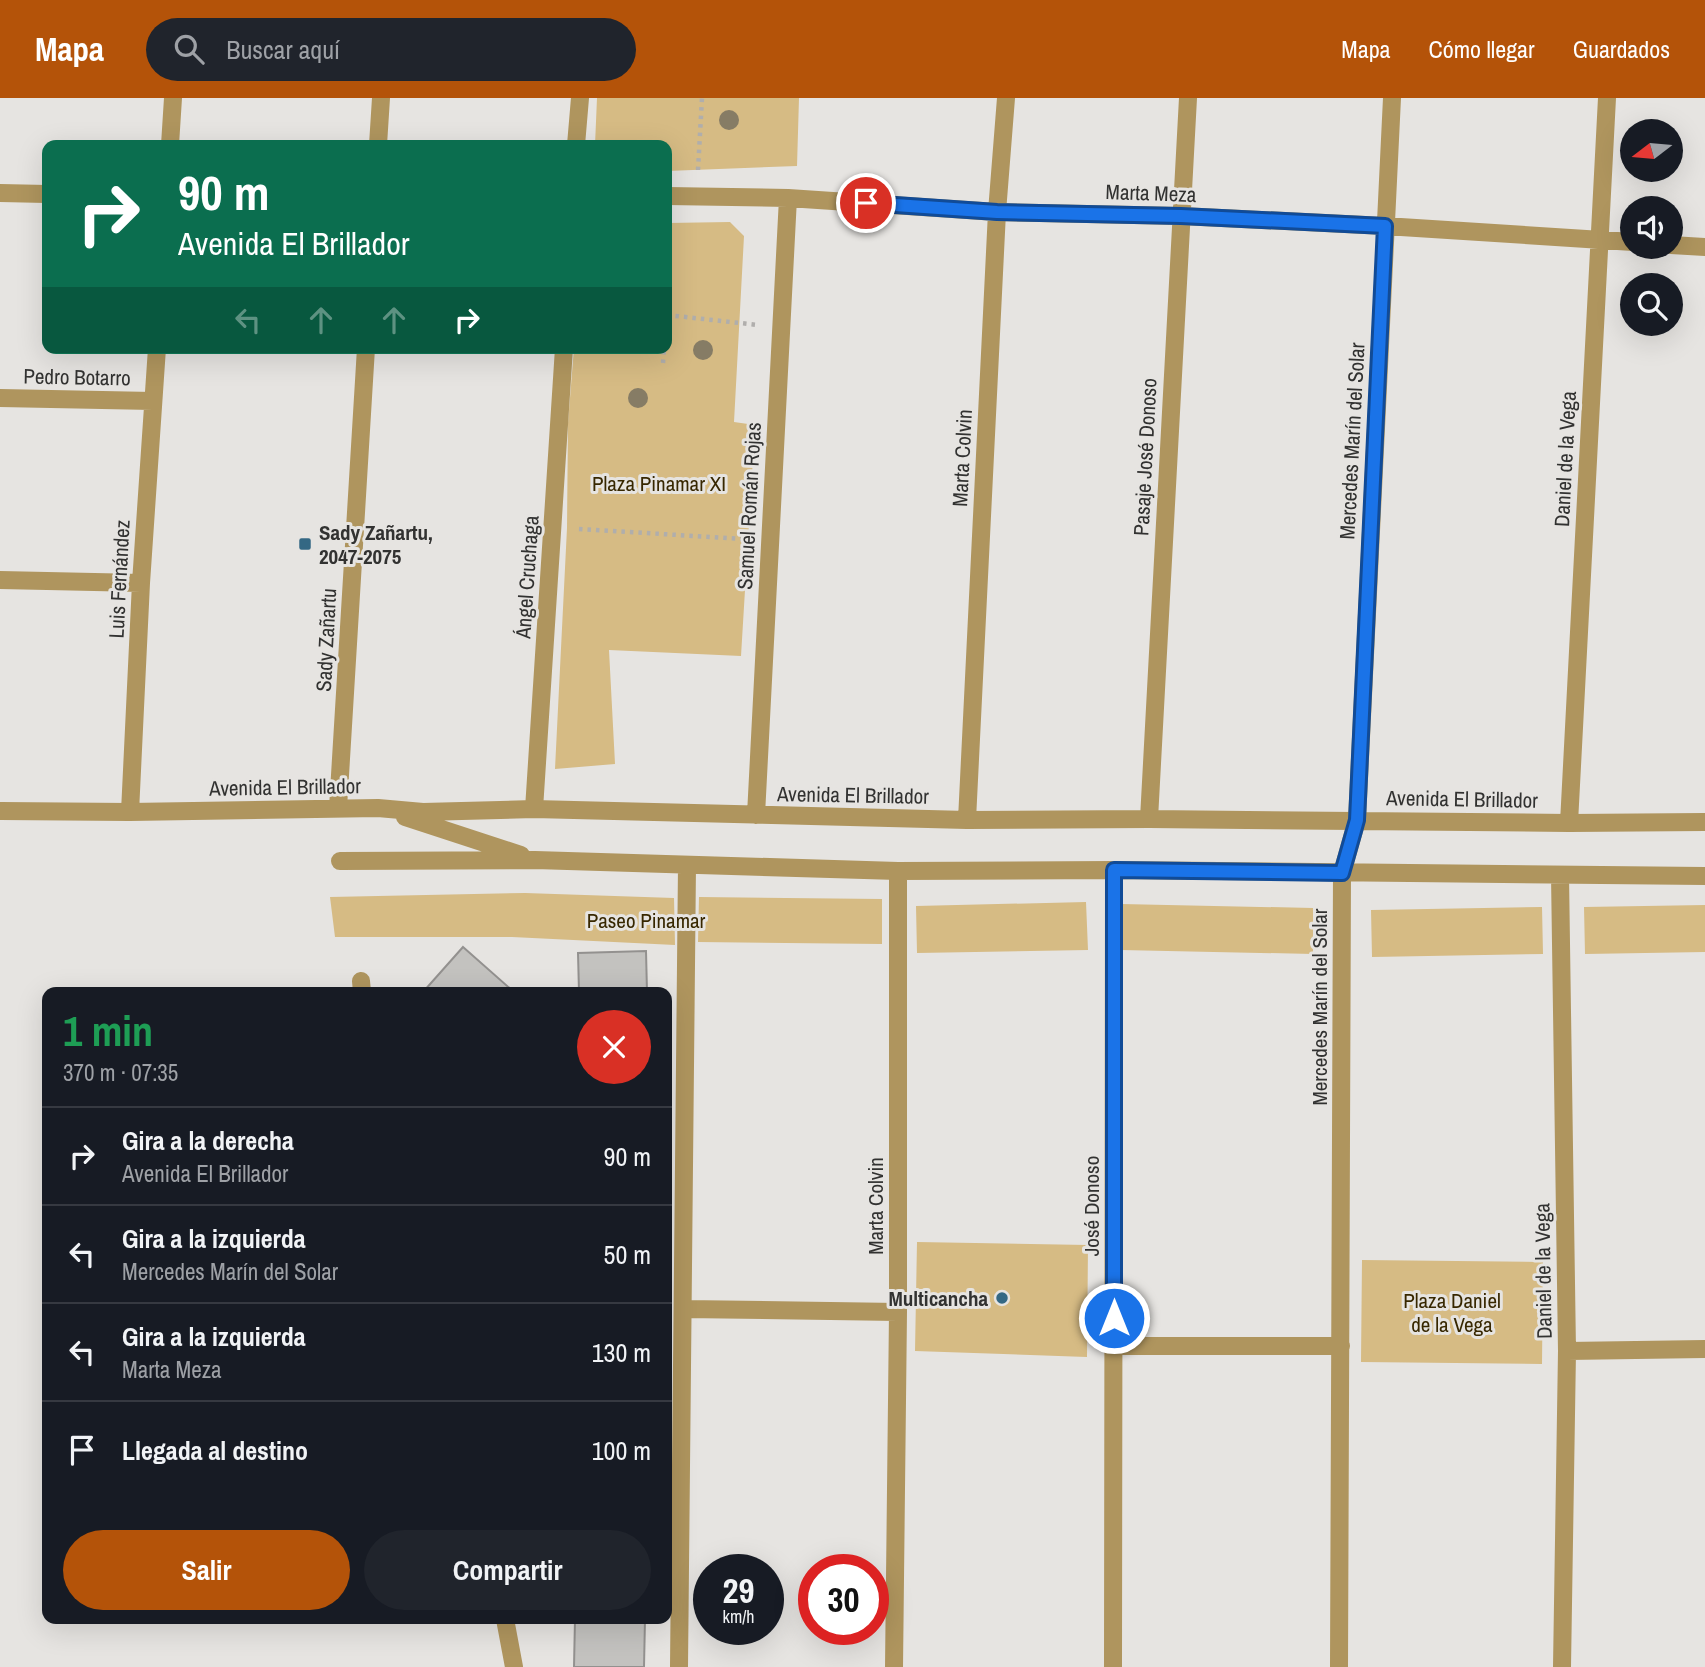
<!DOCTYPE html>
<html lang="es">
<head>
<meta charset="utf-8">
<style>
	body { margin:0; font-family:"Archivo Narrow",sans-serif; background:#20242c; color:#f1f3f6; height:100vh; display:flex; flex-direction:column; font-size:26px; white-space:nowrap }
	* { box-sizing:border-box; margin:0 }
	p { font-size:23px; color:#9ea1a6 }
	.icon { flex:none; width:38px; height:38px; fill:none; stroke:currentColor; stroke-width:2; stroke-linecap:round; stroke-linejoin:round }
	.map { position:relative; flex:1; overflow:hidden }
	.details { position:absolute; left:42px; top:889px; width:630px; height:637px; display:flex; flex-direction:column; background:#171b24; border-radius:14px; box-shadow:0 7px 28px #0002 }
	.details>* { flex:none }
	.guide { position:absolute; left:42px; top:42px; width:630px; height:214px; border-radius:14px; box-shadow:0 7px 28px #0002; background:#0b6e4f; color:#fff; overflow:hidden }
	.needle { width:46px; rotate:254deg }
	.tools { position:absolute; left:1620px; top:21px; display:grid; gap:14px }
	.tools a { display:grid; place-items:center; width:63px; height:63px; border-radius:50%; background:#171b24; box-shadow:0 7px 28px #0002; font-size:35px }
	.speed { position:absolute; left:693px; top:1456px; display:flex; gap:14px; font-size:35px; font-weight:700; text-align:center }
	.speed>* { display:grid; place-content:center; width:91px; height:91px; border-radius:50%; background:#171b24; box-shadow:0 7px 28px #0002; line-height:1 }
	.speed small { font-size:18px; font-weight:400 }
	.speed .limit { border:10px solid #d22; background:#fff; color:#111 }
	.pin { position:absolute; display:grid; place-items:center; width:60px; height:60px; color:#fff; margin:-30px; border:4px solid #fff; border-radius:50%; box-shadow:0 2px 7px #0007 }
	.me { position:absolute; width:77px; margin:-38px; rotate:0deg; stroke-linejoin:round; filter:drop-shadow(0 0 5px #0008) }
	.turn { display:flex; align-items:center; gap:24px; height:147px; padding:0 21px; font-size:32px }
	.turn .icon { width:91px; height:91px; stroke-width:2.5 }
	.turn b { display:block; font-size:49px; line-height:60px }
	.lanes { display:flex; align-items:center; height:66px; padding:0 21px; background:#0003; justify-content:center; gap:35px; direction:ltr }
	.lanes .off { opacity:.35 }
	.round { display:grid; place-items:center; flex:none; width:74px; height:74px; border-radius:37px; background:#20242c }
	.headline { display:flex; align-items:center; justify-content:space-between; height:119px; padding:0 21px }
	h1 { font-size:42px; font-weight:700; line-height:52px; color:#1e9e55 }
	.primary-button { display:flex; gap:14px; margin-top:auto; padding:14px 21px }
	.primary-button a { flex:1; height:80px; border-radius:42px; background:#b45309; color:#fff; font-size:28px; font-weight:700; line-height:80px; text-align:center }
	.primary-button a+a { background:#20242c; color:#f1f3f6 }
	ul { padding:0; list-style:none }
	li { display:flex; align-items:center; gap:21px; height:98px; padding:0 21px; border-top:2px solid #363941 }
	li div { flex:1 }
	li b { display:block; font-size:26px }
	li em { font-style:normal }
	header { display:flex; align-items:center; gap:42px; box-sizing:border-box; height:98px; padding:0 35px; background:#b45309; color:#fff }
	header strong { font-size:33px }
	nav { display:flex; gap:38px; margin-inline-start:auto; font-size:24px }
	.search { width:490px; height:63px; background:#20242c; display:flex; align-items:center; gap:18px; box-sizing:border-box; padding:0 24px; border-radius:38px; color:#9ea1a6; font-size:26px }
	.map>svg:first-child { display:block }
	.green { fill:#d6bb84 }
	.building { fill:#c3c2bf; stroke:#93918f; stroke-width:2 }
	.lines { fill:none; stroke-linecap:round; stroke-linejoin:round }
	.path { stroke:#b0aeac; stroke-width:4.5; stroke-dasharray:3.5 5; stroke-linecap:butt }
	.minor { stroke:#af955e; stroke-width:18 }
	.tree { fill:#867c65 }
	.route-casing { stroke:#114b97; stroke-width:18 }
	.route { stroke:#1a73e8; stroke-width:12 }
	.poi-dot { fill:#346884; stroke:#e6e4e1; stroke-width:2.5 }
	.labels { text-anchor:middle; dominant-baseline:central; stroke-width:6; stroke-linejoin:round; paint-order:stroke }
	.street-label { font-size:21px; fill:#323231; stroke:#e6e4e1 }
	.park-label { font-size:21px; fill:#372700; stroke:#e6e4e1 }
	.poi-label { font-size:21px; font-weight:bold; fill:#323231; stroke:#e6e4e1; text-anchor:start }
</style>
</head>
<body>
<header>
<strong>Mapa</strong>
<div class="search"><svg class="icon" aria-label="search" viewBox="0 0 24 24"><circle cx="10" cy="10" r="6"/><path d="M15 15l6 6"/></svg>Buscar aquí</div>
<nav><a>Mapa</a><a>Cómo llegar</a><a>Guardados</a></nav>
</header>
<div class="map">
<svg width="1705" height="1569" viewBox="0 0 1705 1569">
	<rect width="100%" height="100%" fill="#e6e4e1"/>
	<path class="green" d="M 597,0 L 799,0 L 797,68 L 667,73 L 667,47 L 595,47 Z
		M 730,124 L 744,138 L 734,324 L 755,327 L 741,558 L 609,552 L 615,666 L 555,671 L 567,430 L 568,325 L 574,250 L 667,250 L 667,125 Z
		M 525,795 L 674,800 L 675,847 L 512,839 L 335,839 L 330,799 Z
		M 699,799 L 882,801 L 882,846 L 698,844 Z
		M 1086,804 L 1088,852 L 917,855 L 916,808 Z
		M 1121,806 L 1313,810 L 1313,856 L 1121,852 Z
		M 1705,807 L 1705,854 L 1585,856 L 1584,809 Z
		M 1542,809 L 1543,856 L 1372,859 L 1371,812 Z
		M 917,1144 L 1088,1147 L 1087,1259 L 915,1253 Z
		M 1362,1162 L 1543,1164 L 1542,1266 L 1361,1264 Z"/>
	<path class="building" d="M 463,849 L 514,894 L 423,894 Z
		M 646,853 L 647,894 L 579,894 L 578,855 Z
		M 575,1521 L 645,1521 L 644,1569 L 574,1569 Z"/>
	<g class="lines">
		<path class="path" d="M 698,72 L 702,0
			M 667,180 L 668,121
			M 667,217 L 758,227
			M 663,265 L 664,250
			M 579,431 L 744,441"/>
		<path class="minor" d="M 170,47 L 173,0
			M 378,47 L 381,0
			M 576,47 L 580,0
			M 0,95 L 47,96
			M 667,98 L 788,100 L 997,114 L 1181,118 L 1385,128 L 1633,144
			M 1671,147 L 1705,149
			M 0,300 L 153,303
			M 0,482 L 141,485
			M 338,710 L 366,250
			M 534,711 L 564,250
			M 0,713 L 130,714 L 378,710 L 423,714 L 534,711 L 967,722 L 1149,721 L 1569,725 L 1705,724
			M 130,714 L 141,485 L 157,250
			M 756,717 L 788,100
			M 405,719 L 521,757
			M 1149,721 L 1188,0
			M 967,722 L 997,114 L 1006,0
			M 1569,725 L 1607,0
			M 340,763 L 535,762 L 898,773 L 1114,772 L 1705,778
			M 1560,777 L 1567,1253 L 1562,1569
			M 361,883 L 362,894
			M 684,1211 L 898,1214
			M 1115,1248 L 1341,1248
			M 1567,1253 L 1705,1251
			M 505,1521 L 514,1569
			M 679,1569 L 687,767
			M 894,1569 L 898,1214 L 898,773
			M 1113,1569 L 1114,772
			M 1339,1569 L 1342,775 L 1357,722 L 1392,0"/>
	</g>
	<g class="tree">
		<circle cx="729" cy="22" r="10"/>
		<circle cx="703" cy="252" r="10"/>
		<circle cx="638" cy="300" r="10"/>
	</g>
	<g class="lines">
		<defs>
			<path id="route" d="M 866,105 L 997,114 L 1181,118 L 1385,128 L 1357,722 L 1342,775 L 1114,772 L 1114,1220"/>
		</defs>
		<use href="#route" class="route-casing"/>
		<use href="#route" class="route"/>
	</g>
	<g class="poi-dot">
		<rect x="298" y="439" width="14" height="14" rx="3.5"/>
		<circle cx="1002" cy="1200" r="7"/>
	</g>
	<g class="labels">
		<g class="street-label">
			<text transform="translate(1151 95) rotate(2)">Marta Meza</text>
			<text transform="translate(77 279) rotate(1)">Pedro Botarro</text>
			<text transform="translate(1352 343) rotate(-87)">Mercedes Marín del Solar</text>
			<text transform="translate(1145 359) rotate(-87)">Pasaje José Donoso</text>
			<text transform="translate(962 360) rotate(-87)">Marta Colvin</text>
			<text transform="translate(1565 361) rotate(-87)">Daniel de la Vega</text>
			<text transform="translate(749 408) rotate(-87)">Samuel Román Rojas</text>
			<text transform="translate(527 479) rotate(-86)">Ángel Cruchaga</text>
			<text transform="translate(119 481) rotate(-87)">Luis Fernández</text>
			<text transform="translate(326 542) rotate(-87)">Sady Zañartu</text>
			<text transform="translate(285 689) rotate(-1)">Avenida El Brillador</text>
			<text transform="translate(853 697) rotate(1)">Avenida El Brillador</text>
			<text transform="translate(1462 701) rotate(1)">Avenida El Brillador</text>
			<text transform="translate(1319 909) rotate(-90)">Mercedes Marín del Solar</text>
			<text transform="translate(875 1108) rotate(-90)">Marta Colvin</text>
			<text transform="translate(1091 1108) rotate(-90)">José Donoso</text>
			<text transform="translate(1543 1173) rotate(-91)">Daniel de la Vega</text>
		</g>
		<g class="park-label">
			<text x="659" y="385">Plaza Pinamar XI</text>
			<text x="646" y="822">Paseo Pinamar</text>
			<text x="1452" y="1202">Plaza Daniel<tspan x="1452" dy="24">de la Vega</tspan></text>
		</g>
		<g class="poi-label">
			<text x="319" y="434">Sady Zañartu,<tspan x="319" dy="24">2047-2075</tspan></text>
			<text x="988" y="1200" text-anchor="end">Multicancha</text>
		</g>
	</g>
</svg>
<div class="tools">
<a><svg class="needle" viewBox="-14 -14 28 28"><path d="M0-13l5 13h-10z" fill="#e53935"/><path d="M0 13l5-13h-10z" fill="#9ea1a6"/></svg></a>
<a><svg class="icon" aria-label="sound" viewBox="0 0 24 24"><path d="M4 9h4l5-4v14l-5-4H4zM17 9q2 3 0 6"/></svg></a>
<a><svg class="icon" aria-label="search" viewBox="0 0 24 24"><circle cx="10" cy="10" r="6"/><path d="M15 15l6 6"/></svg></a>
</div>
<div class="speed"><div>29<small>km/h</small></div><div class="limit">30</div></div>
<div class="pin" style="left:866px;top:105px;background:#d93025"><svg class="icon" aria-label="arrive" viewBox="0 0 24 24"><path d="M6 21V4h12l-3 4 3 4H6"/></svg></div>
<svg class="me" style="left:1114px;top:1220px" viewBox="-20 -20 40 40"><circle r="17" fill="#1a73e8" stroke="#fff" stroke-width="3"/><path d="M0-11L8 9 0 5-8 9z" fill="#fff"/></svg>
<div class="guide">
<div class="turn"><svg class="icon" aria-label="right" viewBox="0 0 24 24"><path d="M7 20v-9h11M14 6l5 5-5 5"/></svg><div><b>90 m</b>Avenida El Brillador</div></div>
<div class="lanes"><svg class="icon off" aria-label="left" viewBox="0 0 24 24"><path d="M17 20v-9H6M10 6l-5 5 5 5"/></svg><svg class="icon off" aria-label="ahead" viewBox="0 0 24 24"><path d="M12 20V5M6 11l6-6 6 6"/></svg><svg class="icon off" aria-label="ahead" viewBox="0 0 24 24"><path d="M12 20V5M6 11l6-6 6 6"/></svg><svg class="icon" aria-label="right" viewBox="0 0 24 24"><path d="M7 20v-9h11M14 6l5 5-5 5"/></svg></div>
</div>
<section class="details">
<div class="headline"><div><h1>1 min</h1><p>370 m · 07:35</p></div><a class="round" style="background:#d93025;color:#fff"><svg class="icon" aria-label="close" viewBox="0 0 24 24"><path d="M6 6l12 12M18 6L6 18"/></svg></a></div>
<ul>
<li><svg class="icon" aria-label="right" viewBox="0 0 24 24"><path d="M7 20v-9h11M14 6l5 5-5 5"/></svg><div><b>Gira a la derecha</b><p>Avenida El Brillador</p></div><em>90 m</em></li>
<li><svg class="icon" aria-label="left" viewBox="0 0 24 24"><path d="M17 20v-9H6M10 6l-5 5 5 5"/></svg><div><b>Gira a la izquierda</b><p>Mercedes Marín del Solar</p></div><em>50 m</em></li>
<li><svg class="icon" aria-label="left" viewBox="0 0 24 24"><path d="M17 20v-9H6M10 6l-5 5 5 5"/></svg><div><b>Gira a la izquierda</b><p>Marta Meza</p></div><em>130 m</em></li>
<li><svg class="icon" aria-label="arrive" viewBox="0 0 24 24"><path d="M6 21V4h12l-3 4 3 4H6"/></svg><div><b>Llegada al destino</b></div><em>100 m</em></li>
</ul>
<div class="primary-button"><a>Salir</a><a>Compartir</a></div>
</section>
</div>
</body>
</html>
